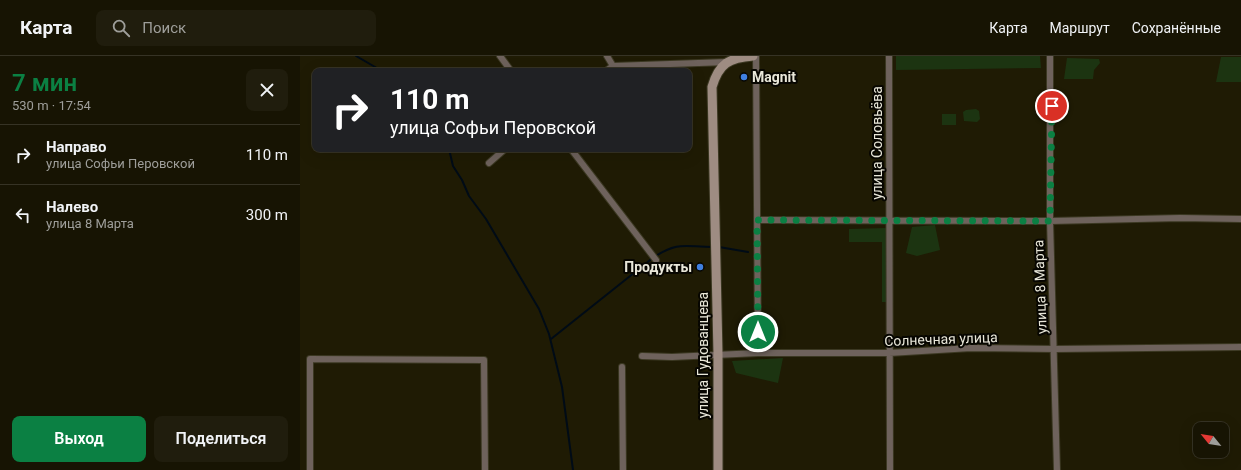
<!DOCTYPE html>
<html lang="ru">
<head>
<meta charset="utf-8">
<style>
	body { margin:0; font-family:Roboto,sans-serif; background:#201d0d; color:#f1f3f6; height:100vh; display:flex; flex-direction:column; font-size:15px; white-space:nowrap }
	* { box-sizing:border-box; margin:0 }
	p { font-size:13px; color:#9e9e9a }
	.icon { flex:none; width:22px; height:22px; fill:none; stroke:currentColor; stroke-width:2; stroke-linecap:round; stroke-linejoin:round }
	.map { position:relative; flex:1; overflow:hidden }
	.drawer { display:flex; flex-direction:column; background:#171403; width:300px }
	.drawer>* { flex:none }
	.banner { position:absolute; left:12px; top:12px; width:380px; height:84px; border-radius:8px; box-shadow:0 4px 16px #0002,0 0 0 1px #363325; background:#202124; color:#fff; overflow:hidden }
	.needle { width:26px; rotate:300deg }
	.controls { position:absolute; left:893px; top:366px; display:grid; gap:8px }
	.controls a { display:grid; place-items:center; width:36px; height:36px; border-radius:8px; background:#171403; box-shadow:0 4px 16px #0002,0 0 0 1px #363325; font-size:20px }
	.pin { position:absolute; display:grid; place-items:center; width:34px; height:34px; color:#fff; margin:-17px; border:2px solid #fff; border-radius:50%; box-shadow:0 1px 4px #0007 }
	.me { position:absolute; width:44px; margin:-22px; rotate:0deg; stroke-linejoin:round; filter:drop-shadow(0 0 3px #0008) }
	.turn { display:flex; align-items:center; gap:14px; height:84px; padding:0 12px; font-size:18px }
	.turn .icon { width:52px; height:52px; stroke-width:2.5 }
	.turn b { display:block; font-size:28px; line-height:34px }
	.round { display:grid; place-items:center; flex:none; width:42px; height:42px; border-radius:8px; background:#201d0d }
	.head { display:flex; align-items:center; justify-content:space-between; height:68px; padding:0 12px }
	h1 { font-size:24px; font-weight:600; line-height:30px; color:#0b8043 }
	.button { display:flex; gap:8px; margin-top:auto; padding:8px 12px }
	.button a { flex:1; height:46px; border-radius:8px; background:#0b8043; color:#fff; font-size:16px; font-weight:600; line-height:46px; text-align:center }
	.button a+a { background:#201d0d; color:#f1f3f6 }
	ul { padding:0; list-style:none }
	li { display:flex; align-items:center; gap:12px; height:60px; padding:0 12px; border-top:1px solid #363325 }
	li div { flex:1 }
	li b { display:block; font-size:15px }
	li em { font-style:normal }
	header { display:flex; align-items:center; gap:24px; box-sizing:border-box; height:56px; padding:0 20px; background:#171403; border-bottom:1px solid #363325 }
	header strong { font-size:19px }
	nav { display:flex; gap:22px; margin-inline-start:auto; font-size:14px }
	.search { width:280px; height:36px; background:#201d0d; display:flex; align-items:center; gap:10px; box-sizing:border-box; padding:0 14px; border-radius:8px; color:#9e9e9a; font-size:15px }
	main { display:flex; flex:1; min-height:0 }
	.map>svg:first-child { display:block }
	.green { fill:#1c3411 }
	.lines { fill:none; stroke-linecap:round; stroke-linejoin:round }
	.stream { stroke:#000b16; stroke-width:2 }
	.street-casing { stroke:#3b3822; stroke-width:8 }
	.secondary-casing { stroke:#3b3822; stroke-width:11 }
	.street { stroke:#6e625c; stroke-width:6 }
	.secondary { stroke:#9e8c82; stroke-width:9 }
	.route { stroke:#0b8043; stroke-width:7; stroke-dasharray:0 12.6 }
	.shop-dot { fill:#3f7fe0; stroke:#070601; stroke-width:1.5 }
	.labels { text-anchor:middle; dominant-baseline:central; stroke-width:4; stroke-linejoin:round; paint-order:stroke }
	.poi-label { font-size:14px; font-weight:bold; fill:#e9e7d9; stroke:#070601; text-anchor:start }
	.street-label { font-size:14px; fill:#e9e7d9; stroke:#070601 }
</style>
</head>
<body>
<header>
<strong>Карта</strong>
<div class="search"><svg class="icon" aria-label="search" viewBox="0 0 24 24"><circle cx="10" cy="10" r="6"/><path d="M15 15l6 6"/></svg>Поиск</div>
<nav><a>Карта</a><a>Маршрут</a><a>Сохранённые</a></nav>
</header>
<main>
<section class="drawer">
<div class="head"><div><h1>7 мин</h1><p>530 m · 17:54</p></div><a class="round"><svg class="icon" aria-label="close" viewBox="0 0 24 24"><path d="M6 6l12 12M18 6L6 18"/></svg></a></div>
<ul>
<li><svg class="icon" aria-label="right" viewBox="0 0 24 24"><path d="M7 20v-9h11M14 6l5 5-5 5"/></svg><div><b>Направо</b><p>улица Софьи Перовской</p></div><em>110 m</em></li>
<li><svg class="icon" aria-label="left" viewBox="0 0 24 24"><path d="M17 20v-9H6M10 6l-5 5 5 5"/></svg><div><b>Налево</b><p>улица 8 Марта</p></div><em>300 m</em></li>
</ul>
<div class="button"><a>Выход</a><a>Поделиться</a></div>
</section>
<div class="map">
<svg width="941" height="414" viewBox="0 0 941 414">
	<rect width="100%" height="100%" fill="#1f1b04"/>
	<path class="green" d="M 596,0 L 740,0 L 741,12 L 596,14 Z
		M 921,1 L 941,1 L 941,26 L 916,26 Z
		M 767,2 L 799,3 L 800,7 L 794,14 L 793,23 L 764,23 Z
		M 676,53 L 679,55 L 680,63 L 677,66 L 664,65 L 663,56 L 666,54 Z
		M 642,58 L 656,58 L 656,69 L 642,69 Z
		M 635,169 L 640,194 L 617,200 L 606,197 L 612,171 Z
		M 586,172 L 586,246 L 582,246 L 582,186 L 549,186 L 549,173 Z
		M 483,302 L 478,327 L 436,317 L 432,305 Z"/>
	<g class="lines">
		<path class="stream" d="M 56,0 L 82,15
			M 149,93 L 153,110 L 162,124 L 169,140 L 186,163 L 239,253 L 249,278 L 262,331 L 273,414
			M 419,191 L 448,196
			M 251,283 L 354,201 C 379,185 385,191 413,191"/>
		<defs>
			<path id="street" d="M 200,0 L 211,15
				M 307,0 L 313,10
				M 456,0 L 458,297
				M 589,0 L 590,414
				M 750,0 L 750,165 L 757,414
				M 306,15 L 313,10 L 427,6
				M 271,93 L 356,204
				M 189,107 L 205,93
				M 457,164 L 750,165 L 880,162 L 941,163
				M 342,300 L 372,301 L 458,297 L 589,297 L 671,292 L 755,293 L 941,291
				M 322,311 L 323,414
				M 10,414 L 10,303 L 184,304 L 185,414"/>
			<path id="secondary" d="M 418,414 L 418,298 L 412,31 C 419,7 429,2 453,0"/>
		</defs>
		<use href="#street" class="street-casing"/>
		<use href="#secondary" class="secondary-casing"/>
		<use href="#street" class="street"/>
		<use href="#secondary" class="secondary"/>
	</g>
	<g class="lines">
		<path class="route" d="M 458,276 L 457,164 L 750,165 L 752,50"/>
	</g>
	<g class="shop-dot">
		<circle cx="444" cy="21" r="4"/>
		<circle cx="400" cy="211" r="4"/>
	</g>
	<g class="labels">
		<g class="poi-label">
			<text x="452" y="21">Magnit</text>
			<text x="392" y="211" text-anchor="end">Продукты</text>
		</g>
		<g class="street-label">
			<text transform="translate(577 87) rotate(-90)">улица Соловьёва</text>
			<text transform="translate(740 231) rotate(-92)">улица 8 Марта</text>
			<text transform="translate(641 283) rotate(-2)">Солнечная улица</text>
			<text transform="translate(403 299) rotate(-90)">улица Гудованцева</text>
		</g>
	</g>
</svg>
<div class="controls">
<a><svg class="needle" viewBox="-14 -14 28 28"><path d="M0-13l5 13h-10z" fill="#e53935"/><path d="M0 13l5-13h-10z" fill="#9e9e9a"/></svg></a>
</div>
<div class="pin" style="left:752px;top:50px;background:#d93025"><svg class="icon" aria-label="arrive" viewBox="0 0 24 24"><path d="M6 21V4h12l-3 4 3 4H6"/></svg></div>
<svg class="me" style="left:458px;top:276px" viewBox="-20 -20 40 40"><circle r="17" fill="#0b8043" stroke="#fff" stroke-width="3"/><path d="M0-11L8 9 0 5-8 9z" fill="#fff"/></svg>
<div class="banner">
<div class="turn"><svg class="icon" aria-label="right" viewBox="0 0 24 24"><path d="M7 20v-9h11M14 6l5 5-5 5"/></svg><div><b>110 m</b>улица Софьи Перовской</div></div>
</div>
</div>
</main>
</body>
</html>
